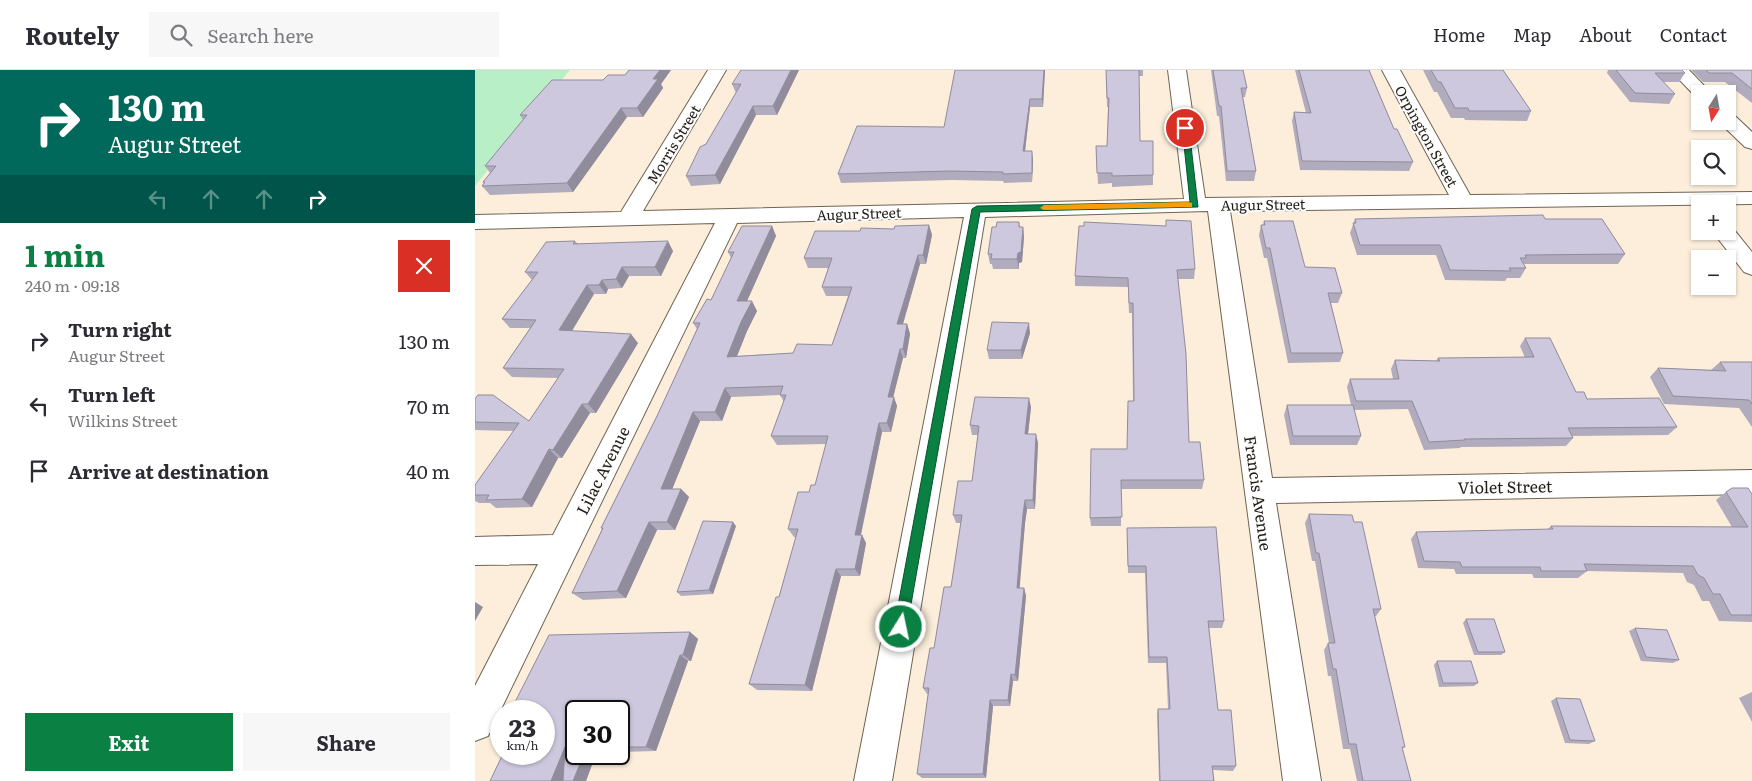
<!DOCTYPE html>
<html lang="en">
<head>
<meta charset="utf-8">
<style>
	body { margin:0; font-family:Literata,serif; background:#f7f7f7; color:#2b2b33; height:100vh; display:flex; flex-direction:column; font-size:19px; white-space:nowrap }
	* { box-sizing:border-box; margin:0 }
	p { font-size:16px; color:#7c7c81 }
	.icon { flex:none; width:28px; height:28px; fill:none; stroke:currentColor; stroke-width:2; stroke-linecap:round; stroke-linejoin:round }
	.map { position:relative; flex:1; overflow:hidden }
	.drawer { display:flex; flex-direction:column; background:#fff; width:475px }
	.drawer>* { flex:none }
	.hud { background:#00695c; color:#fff; overflow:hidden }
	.needle { width:32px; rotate:191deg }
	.buttons { position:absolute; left:1216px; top:15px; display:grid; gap:10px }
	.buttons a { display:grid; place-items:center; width:45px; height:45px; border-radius:0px; background:#fff; box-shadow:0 1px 4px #0004; font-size:25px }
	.speed { position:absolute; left:15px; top:630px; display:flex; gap:10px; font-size:25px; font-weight:700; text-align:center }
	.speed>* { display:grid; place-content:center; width:65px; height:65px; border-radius:50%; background:#fff; box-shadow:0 1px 4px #0004; line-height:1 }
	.speed small { font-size:12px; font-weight:400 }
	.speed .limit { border:2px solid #111; border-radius:8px; background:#fff; color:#111 }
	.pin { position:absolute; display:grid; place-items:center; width:42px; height:42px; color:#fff; margin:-21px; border:2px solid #fff; border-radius:50%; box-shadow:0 1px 5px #0007 }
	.me { position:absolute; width:55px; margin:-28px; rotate:10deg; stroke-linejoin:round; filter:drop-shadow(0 0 4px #0008) }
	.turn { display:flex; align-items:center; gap:18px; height:105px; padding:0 25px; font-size:22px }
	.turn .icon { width:65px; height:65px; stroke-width:2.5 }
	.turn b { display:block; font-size:35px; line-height:42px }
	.lanes { display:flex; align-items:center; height:48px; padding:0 25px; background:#0003; justify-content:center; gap:25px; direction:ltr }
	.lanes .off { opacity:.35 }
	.round { display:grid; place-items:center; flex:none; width:52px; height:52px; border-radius:0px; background:#f7f7f7 }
	.overview { display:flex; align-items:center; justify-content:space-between; height:85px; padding:0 25px }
	h1 { font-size:30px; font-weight:700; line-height:38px; color:#0b8043 }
	.primary-button { display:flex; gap:10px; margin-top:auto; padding:10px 25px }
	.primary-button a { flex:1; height:58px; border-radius:0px; background:#0b8043; color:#fff; font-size:20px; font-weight:700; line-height:58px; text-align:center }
	.primary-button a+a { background:#f7f7f7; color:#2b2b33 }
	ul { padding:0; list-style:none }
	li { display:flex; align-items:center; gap:15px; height:65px; padding:0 25px }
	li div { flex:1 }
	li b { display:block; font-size:19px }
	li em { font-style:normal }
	header { display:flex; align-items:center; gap:30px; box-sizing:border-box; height:70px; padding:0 25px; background:#fff; border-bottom:1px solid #e1e1e2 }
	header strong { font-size:24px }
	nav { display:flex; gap:28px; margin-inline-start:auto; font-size:18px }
	.search { width:350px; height:45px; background:#f7f7f7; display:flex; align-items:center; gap:12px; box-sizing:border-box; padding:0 18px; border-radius:0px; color:#7c7c81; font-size:19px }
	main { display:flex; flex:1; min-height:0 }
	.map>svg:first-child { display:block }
	.green { fill:#b8efc6 }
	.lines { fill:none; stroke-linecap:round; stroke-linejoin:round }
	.minor-casing { stroke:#6f6353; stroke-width:2 }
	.minor { fill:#fff; fill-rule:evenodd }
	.wall { fill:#b0acbe }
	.shaded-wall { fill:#908c9b }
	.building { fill:#cdc8dd; stroke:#908c9b }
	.route { fill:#0b8043; stroke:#07532c }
	.slow { fill:#f59e0b }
	.labels { text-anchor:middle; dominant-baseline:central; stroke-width:4; stroke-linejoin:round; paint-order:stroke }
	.far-street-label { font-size:14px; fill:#221d16; stroke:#fdfdfd }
	.street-label { font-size:16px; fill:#221d16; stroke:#fdfdfd }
</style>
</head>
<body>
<header>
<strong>Routely</strong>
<div class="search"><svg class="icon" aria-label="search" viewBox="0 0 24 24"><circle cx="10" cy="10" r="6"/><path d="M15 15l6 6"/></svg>Search here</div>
<nav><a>Home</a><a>Map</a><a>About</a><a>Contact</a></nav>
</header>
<main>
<section class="drawer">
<div class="hud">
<div class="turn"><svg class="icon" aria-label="right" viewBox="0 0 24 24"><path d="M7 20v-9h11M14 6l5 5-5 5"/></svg><div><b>130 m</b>Augur Street</div></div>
<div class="lanes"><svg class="icon off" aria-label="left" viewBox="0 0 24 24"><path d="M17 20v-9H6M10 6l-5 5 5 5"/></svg><svg class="icon off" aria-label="ahead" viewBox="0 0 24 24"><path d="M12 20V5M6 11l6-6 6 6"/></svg><svg class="icon off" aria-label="ahead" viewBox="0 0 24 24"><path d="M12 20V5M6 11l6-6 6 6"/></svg><svg class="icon" aria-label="right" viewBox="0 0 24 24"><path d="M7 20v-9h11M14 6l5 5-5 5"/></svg></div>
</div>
<div class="overview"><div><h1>1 min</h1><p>240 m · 09:18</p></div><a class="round" style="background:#d93025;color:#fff"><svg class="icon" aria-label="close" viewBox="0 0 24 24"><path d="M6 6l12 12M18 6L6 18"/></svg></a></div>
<ul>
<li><svg class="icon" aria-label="right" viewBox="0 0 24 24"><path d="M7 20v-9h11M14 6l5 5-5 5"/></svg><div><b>Turn right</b><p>Augur Street</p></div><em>130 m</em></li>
<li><svg class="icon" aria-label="left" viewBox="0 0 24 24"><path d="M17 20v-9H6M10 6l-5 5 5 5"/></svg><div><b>Turn left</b><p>Wilkins Street</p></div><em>70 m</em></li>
<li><svg class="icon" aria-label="arrive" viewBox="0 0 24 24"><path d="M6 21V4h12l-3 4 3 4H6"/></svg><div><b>Arrive at destination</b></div><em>40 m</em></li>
</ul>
<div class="primary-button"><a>Exit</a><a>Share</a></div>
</section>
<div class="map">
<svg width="1277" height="711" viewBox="0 0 1277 711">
	<rect width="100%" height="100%" fill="#fceedb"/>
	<path class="green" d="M 0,0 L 95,0 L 0,116 Z"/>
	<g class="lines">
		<defs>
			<path id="minor" d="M 233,0 L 251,0 L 168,141 L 709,129 L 693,0 L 711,0 L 730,128 L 974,125 L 907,0 L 925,0 L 995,125 L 1277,122 L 1277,134 L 755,141 L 797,408 L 1277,400 L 1277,424 L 801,433 L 846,711 L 808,711 L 733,141 L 510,147 L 417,711 L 379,711 L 489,147 L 262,153 L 13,666 L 0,671 L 0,616 L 63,494 L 0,495 L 0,467 L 78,465 L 240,153 L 0,159 L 0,145 L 146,142 Z
				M 1195,0 L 1214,0 L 1237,24 L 1225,24 L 1225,29 L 1222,28 Z
				M 1252,44 L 1259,45 L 1277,62 L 1277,79 L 1270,77 L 1245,53 L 1244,51 L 1252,51 Z
				M 1252,155 L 1256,156 L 1277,182 L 1277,205 L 1269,202 L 1237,161 L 1252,161 Z"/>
		</defs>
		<use href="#minor" class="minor-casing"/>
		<use href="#minor" class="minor"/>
	</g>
	<path class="wall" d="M 154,0 L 196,0 L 186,14 L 188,18 L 168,47 L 152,47 L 98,122 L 15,125 L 7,116 L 9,114 L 8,112 L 15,103 L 10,96 L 48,50 L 45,45 L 128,10 L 150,5 Z
		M 324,0 L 302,45 L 281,45 L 245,114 L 216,116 L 211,106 L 231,74 L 261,23 L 257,14 Z
		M 570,0 L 568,37 L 555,37 L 550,81 L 558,90 L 557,112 L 529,113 L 528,111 L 477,110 L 366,113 L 363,104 L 469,57 Z
		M 631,0 L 668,0 L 668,6 L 664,6 L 665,71 L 678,105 L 678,115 L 637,117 L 637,113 L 623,114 L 621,76 L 632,76 L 633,37 L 632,37 Z
		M 736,0 L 768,0 L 772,18 L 770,27 L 768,27 L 781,101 L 779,111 L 751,111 L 744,46 L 742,46 Z
		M 820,0 L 894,0 L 919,59 L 938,92 L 934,101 L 825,100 L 817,51 L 819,42 L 831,43 Z
		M 948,0 L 1028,0 L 1056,41 L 1052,51 L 990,50 L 989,48 L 976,48 L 962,22 L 959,22 Z
		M 1133,0 L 1207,0 L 1210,3 L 1204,12 L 1188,12 L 1200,24 L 1194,34 L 1155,32 L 1132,3 Z
		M 1216,0 L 1277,0 L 1277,33 L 1250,12 L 1228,12 Z
		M 880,149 L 1070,149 L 1150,184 L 1143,194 L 1049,194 L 1051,198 L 1045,208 L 1032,208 L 1030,211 L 970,210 L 961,185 L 882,185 L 875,163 Z
		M 691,150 L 720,199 L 719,209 L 703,209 L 714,372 L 729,410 L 727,419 L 646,419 L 646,456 L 616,456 L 615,448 L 652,379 L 658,331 L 657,243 L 654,243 L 653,217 L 600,216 L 600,206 L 691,156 Z
		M 789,151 L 830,197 L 867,223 L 863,233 L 856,233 L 868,283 L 865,292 L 813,293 L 792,188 L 789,188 L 784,165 L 786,155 L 788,155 Z
		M 544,152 L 545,157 L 548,157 L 549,167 L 547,192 L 544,193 L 544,199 L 518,199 L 517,194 L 515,194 L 513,184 L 521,157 Z
		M 454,155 L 457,165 L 451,194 L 445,194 L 428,254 L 432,254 L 435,264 L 431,288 L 428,288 L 418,327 L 422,336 L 416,362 L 407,362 L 386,465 L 387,465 L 391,473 L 385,506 L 366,506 L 337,621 L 282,620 L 274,614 L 304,527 L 321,467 L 319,467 L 313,459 L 334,422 L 340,415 L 351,374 L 302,375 L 296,366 L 309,332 L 305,325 L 256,327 L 247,351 L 225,351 L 197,419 L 206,419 L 214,427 L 200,460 L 182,460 L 151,528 L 108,530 L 97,523 L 127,459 L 126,458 L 182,346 L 222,259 L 218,253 L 236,230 L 256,188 L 253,182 L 297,156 L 301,166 L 272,231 L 282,241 L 272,261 L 262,286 L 318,283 L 357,275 L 373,226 L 351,226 L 347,217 L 353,198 L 333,198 L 329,188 L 385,161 L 419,159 Z
		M 100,171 L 103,174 L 198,181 L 186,206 L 154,206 L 147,218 L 133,219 L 131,224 L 119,224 L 97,261 L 163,273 L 121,343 L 115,343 L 87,388 L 83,388 L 57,437 L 21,438 L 15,433 L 4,433 L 0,431 L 0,415 L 39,361 L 0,360 L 0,329 L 54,351 L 83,308 L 37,307 L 28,298 L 55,258 L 35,258 L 27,249 L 57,210 L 50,202 Z
		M 555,263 L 547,289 L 514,289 L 512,280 Z
		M 1050,268 L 1101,322 L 1112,329 L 1202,357 L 1193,365 L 1097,366 L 1098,368 L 1091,376 L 986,377 L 985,378 L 949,380 L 933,339 L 879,340 L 886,366 L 882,375 L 815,375 L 809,345 L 812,335 L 876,335 L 872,317 L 875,309 L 918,309 L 916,299 L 920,290 L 961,291 L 963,288 L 1050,288 L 1045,276 Z
		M 1245,292 L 1277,292 L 1277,357 L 1264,338 L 1189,334 L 1175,307 L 1183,298 L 1236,300 Z
		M 556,337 L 553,364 L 563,373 L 560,439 L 552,439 L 550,453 L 544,518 L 549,518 L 551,526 L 543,611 L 538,611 L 535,636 L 518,636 L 511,708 L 447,708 L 442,704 L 453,624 L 452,624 L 448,618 L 476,517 L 486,453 L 481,453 L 478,445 L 497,411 L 503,365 L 497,365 L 495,355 Z
		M 1251,422 L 1277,424 L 1277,552 L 1244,551 L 1234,531 L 1227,531 L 1219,515 L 1212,512 L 1208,503 L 1112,501 L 1103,508 L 1059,508 L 1057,504 L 981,504 L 979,499 L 943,498 L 936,469 L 941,462 L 1072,460 L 1076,456 L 1257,457 L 1241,430 Z
		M 834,444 L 879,452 L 906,539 L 901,546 L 900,546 L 930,677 L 927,679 L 936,711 L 882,711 L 875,679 L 868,679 L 856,606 L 853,606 L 849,580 L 853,573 L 854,573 L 840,491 L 837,491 L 830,453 Z
		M 261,456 L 238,524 L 206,526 L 202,522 Z
		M 652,458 L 749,551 L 747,558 L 734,558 L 743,640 L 761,696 L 758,701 L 738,700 L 739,711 L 684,711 L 682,644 L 683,639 L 693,639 L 691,593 L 673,593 L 670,503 L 653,503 Z
		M 991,549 L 1030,582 L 1026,585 L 999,585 L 988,553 Z
		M 1160,558 L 1204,590 L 1198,593 L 1166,591 L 1154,561 Z
		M 215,562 L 223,569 L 216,591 L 213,591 L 181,681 L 144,682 L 144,641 L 101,684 L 121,684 L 111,711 L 15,711 L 49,639 L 39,634 Z
		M 962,591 L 1003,613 L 999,616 L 964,617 L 959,595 Z
		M 1277,622 L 1277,652 L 1264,628 Z
		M 1081,628 L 1120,671 L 1114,674 L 1090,673 L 1076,631 Z"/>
	<path class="shaded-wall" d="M 185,0 L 196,0 L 186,14 L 188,18 L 168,47 L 162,38 L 178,9 Z
		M 316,0 L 324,0 L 302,45 L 298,36 Z
		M 569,0 L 570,0 L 568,37 L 567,29 Z
		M 555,29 L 555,37 L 549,90 L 548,81 Z
		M 278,36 L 281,45 L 245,114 L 240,105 Z
		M 146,38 L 152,47 L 98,122 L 92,113 Z
		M 557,81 L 558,90 L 557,112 Z
		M 454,155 L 457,165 L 451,194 L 448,185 Z
		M 297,156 L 301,166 L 268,240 L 262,231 Z
		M 548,157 L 549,167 L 547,192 L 544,193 L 544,199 L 542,189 Z
		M 193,171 L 198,181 L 186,206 L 180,197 Z
		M 443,185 L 445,194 L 425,264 L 422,254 Z
		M 147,197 L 154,206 L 147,218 L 141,209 Z
		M 127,210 L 133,219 L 131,224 L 124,215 Z
		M 112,215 L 119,224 L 92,269 L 84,260 Z
		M 277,231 L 282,241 L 272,261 L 258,296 L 252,287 L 266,252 Z
		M 554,253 L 555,263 L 547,289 L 546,280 Z
		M 432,254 L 435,264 L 431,288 L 428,279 Z
		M 156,264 L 163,273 L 121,343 L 113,334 Z
		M 425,279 L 428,288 L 416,336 L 413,327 Z
		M 250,318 L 256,327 L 247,351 L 240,342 Z
		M 419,327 L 422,336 L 416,362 L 412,353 Z
		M 554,328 L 556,337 L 552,373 L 550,364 Z
		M 107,334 L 115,343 L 87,388 L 78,380 Z
		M 218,342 L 225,351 L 194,427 L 186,419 Z
		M 404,353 L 407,362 L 384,473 L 380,465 Z
		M 561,364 L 563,373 L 560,439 L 558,430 Z
		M 74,379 L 83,388 L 57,437 L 47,429 Z
		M 206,419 L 214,427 L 200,460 L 192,452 Z
		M 550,430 L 552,439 L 550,453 L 544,526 L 542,518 L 548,444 Z
		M 174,452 L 182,460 L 151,528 L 142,521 Z
		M 258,452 L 261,456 L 238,524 L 234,520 Z
		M 387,465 L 391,473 L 385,506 L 380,499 Z
		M 361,499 L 366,506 L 337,621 L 330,615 Z
		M 549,518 L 551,526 L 543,611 L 540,605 Z
		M 0,532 L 8,537 L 0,551 Z
		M 215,562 L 223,569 L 216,591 L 208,585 Z
		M 205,585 L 213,591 L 181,681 L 171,677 Z
		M 536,604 L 538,611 L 535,636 L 533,630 Z
		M 515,630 L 518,636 L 511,708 L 508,704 Z
		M 90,677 L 90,711 L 76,711 Z
		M 109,684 L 121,684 L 111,711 L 98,711 Z"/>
	<path class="building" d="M 154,0 L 185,0 L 178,9 L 183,9 L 162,38 L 146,38 L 92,113 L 7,116 L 10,112 L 8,112 L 21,96 L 10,96 L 52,45 L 45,45 L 77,10 L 128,10 L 133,5 L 150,5 Z
		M 266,0 L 316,0 L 298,36 L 278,36 L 240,105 L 211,106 L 225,77 L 231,74 L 266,14 L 257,14 Z
		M 480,0 L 569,0 L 567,29 L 555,29 L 548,81 L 557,81 L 557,103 L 528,104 L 528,102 L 475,101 L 363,104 L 382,56 L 469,57 Z
		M 631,0 L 664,0 L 665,71 L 678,71 L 678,105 L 637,106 L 637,103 L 622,103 L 621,76 L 632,76 L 634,28 L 632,28 Z
		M 738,0 L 768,0 L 772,18 L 766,18 L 781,101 L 752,101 L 746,36 L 744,36 Z
		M 824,0 L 894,0 L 919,59 L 922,59 L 938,92 L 827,91 L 819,42 L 836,43 Z
		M 956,0 L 1028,0 L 1056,41 L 994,41 L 993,38 L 980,38 L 966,12 L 963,12 Z
		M 1141,0 L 1207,0 L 1210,3 L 1180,3 L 1200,24 L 1160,23 Z
		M 1231,0 L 1277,0 L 1277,19 L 1257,3 L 1234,3 Z
		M 1068,145 L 1070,149 L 1127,149 L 1150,184 L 1050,185 L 1051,188 L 1045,188 L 1051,198 L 1034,198 L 1036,201 L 975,200 L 965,175 L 885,175 L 878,153 L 881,153 L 880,149 Z
		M 691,150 L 716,151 L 720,199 L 702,200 L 711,284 L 714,372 L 725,372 L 729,410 L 646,410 L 647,447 L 615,448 L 616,379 L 652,379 L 653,331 L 659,331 L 658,233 L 654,233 L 653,208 L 600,206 L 604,156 L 609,156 L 609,152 L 691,156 Z
		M 789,151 L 818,151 L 830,197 L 860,198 L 867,223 L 853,223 L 868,283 L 816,283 L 795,178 L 791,178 L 786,155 L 790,155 Z
		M 522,152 L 544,152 L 544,157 L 548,157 L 546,182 L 543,183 L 542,189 L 516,189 L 517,184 L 513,184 L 517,157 L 521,157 Z
		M 454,155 L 448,185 L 443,185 L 422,254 L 432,254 L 428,279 L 425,279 L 413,327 L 419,327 L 412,353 L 404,353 L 380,465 L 387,465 L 380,499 L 361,499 L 330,615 L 274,614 L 301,527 L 304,527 L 323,459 L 313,459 L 323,422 L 334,422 L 336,415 L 340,415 L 353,366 L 296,366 L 311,325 L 305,325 L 308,316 L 250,318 L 240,342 L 218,342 L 186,419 L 206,419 L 192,452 L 174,452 L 142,521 L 97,523 L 128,458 L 126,458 L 182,346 L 225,253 L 218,253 L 232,229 L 236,230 L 259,182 L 253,182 L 267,156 L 297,156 L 262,231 L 277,231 L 266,252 L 252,287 L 318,283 L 322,274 L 357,275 L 377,217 L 347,217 L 357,188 L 329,188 L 340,161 L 385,161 L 386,158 L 419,159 L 420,156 Z
		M 100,171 L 98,174 L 193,171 L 180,197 L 147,197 L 141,209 L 127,210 L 124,215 L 112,215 L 84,260 L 156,264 L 113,334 L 107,334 L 78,380 L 74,379 L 47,429 L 11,430 L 14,425 L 0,425 L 0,415 L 44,353 L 0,352 L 0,329 L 3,325 L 18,325 L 54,351 L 89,299 L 28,298 L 61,250 L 27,249 L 63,202 L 50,202 L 71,172 Z
		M 517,252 L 554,253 L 546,280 L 512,280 Z
		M 1050,268 L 1075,268 L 1101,322 L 1109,322 L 1112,329 L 1184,328 L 1202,357 L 1093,358 L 1098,368 L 989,369 L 990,370 L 954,372 L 937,331 L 881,331 L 875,309 L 924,309 L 920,290 L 965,291 L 963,288 L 1059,287 Z
		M 1245,292 L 1277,292 L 1277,334 L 1274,330 L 1198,326 L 1183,298 L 1251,301 Z
		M 500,327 L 554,328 L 550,364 L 561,364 L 558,430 L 550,430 L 548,444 L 542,518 L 549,518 L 540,605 L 536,604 L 533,630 L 515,630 L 508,704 L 442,704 L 454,618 L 448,618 L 455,578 L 459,578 L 469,517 L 476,517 L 487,445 L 478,445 L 483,411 L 497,411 L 504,356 L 495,355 Z
		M 812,335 L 878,335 L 886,366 L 818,366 Z
		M 1257,418 L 1273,418 L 1277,424 L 1277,545 L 1256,545 L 1245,524 L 1238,524 L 1229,508 L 1223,505 L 1218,496 L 1109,494 L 1112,501 L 1066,501 L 1065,497 L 987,497 L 985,492 L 949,491 L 941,462 L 1078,459 L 1076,456 L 1273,457 L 1251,422 Z
		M 834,444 L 877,445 L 879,452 L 887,452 L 906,539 L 898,539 L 930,677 L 927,677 L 936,711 L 888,711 L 881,674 L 874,674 L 861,599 L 858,599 L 853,573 L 860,573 L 853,535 L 844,483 L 841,483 Z
		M 228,451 L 258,452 L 234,520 L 202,522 Z
		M 741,457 L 749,551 L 733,551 L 743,640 L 756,640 L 761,696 L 737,696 L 739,711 L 685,711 L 683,639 L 695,639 L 692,587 L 674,587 L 671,496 L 653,496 L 652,458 Z
		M 991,549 L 1019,549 L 1030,582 L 1003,582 Z
		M 1160,558 L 1192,560 L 1204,590 L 1171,587 Z
		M 215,562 L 208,585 L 205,585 L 171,677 L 144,677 L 144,641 L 101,641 L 101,684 L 109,684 L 98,711 L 88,711 L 90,677 L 76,711 L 15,711 L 28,684 L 69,684 L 69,641 L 48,641 L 51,634 L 39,634 L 74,565 Z
		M 962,591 L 996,591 L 1003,613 L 968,613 Z
		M 1081,628 L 1105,629 L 1120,671 L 1095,670 Z"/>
	<path class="route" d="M 707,56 L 714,58 L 723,137 L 505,142 L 432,557 L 430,561 L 426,563 L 421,561 L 419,557 L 497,139 L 502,136 L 715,132 Z"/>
	<path class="slow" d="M 713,132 L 717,133 L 717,137 L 569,140 L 565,138 L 569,135 Z"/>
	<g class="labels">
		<g class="far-street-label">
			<text transform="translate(952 66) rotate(61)">Orpington Street</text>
			<text transform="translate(198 74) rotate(-59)">Morris Street</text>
			<text transform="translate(788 134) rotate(-1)">Augur Street</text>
			<text transform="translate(384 143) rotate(-2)">Augur Street</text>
		</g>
		<g class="street-label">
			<text transform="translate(127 400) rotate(-63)">Lilac Avenue</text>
			<text transform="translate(1030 416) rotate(-1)">Violet Street</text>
			<text transform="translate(784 423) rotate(82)">Francis Avenue</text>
		</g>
	</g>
</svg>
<div class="buttons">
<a><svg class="needle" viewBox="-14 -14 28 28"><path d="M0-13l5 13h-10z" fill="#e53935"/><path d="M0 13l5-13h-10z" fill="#7c7c81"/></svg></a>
<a><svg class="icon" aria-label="search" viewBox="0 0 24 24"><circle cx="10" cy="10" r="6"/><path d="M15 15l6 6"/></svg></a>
<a>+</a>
<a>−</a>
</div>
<div class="speed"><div>23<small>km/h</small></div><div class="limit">30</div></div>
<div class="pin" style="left:710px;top:58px;background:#d93025"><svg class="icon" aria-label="arrive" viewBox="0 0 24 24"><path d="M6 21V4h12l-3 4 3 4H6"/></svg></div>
<svg class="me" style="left:426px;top:557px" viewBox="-20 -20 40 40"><circle r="17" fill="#0b8043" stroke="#fff" stroke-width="3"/><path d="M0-11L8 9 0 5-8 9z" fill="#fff"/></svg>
</div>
</main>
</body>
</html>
